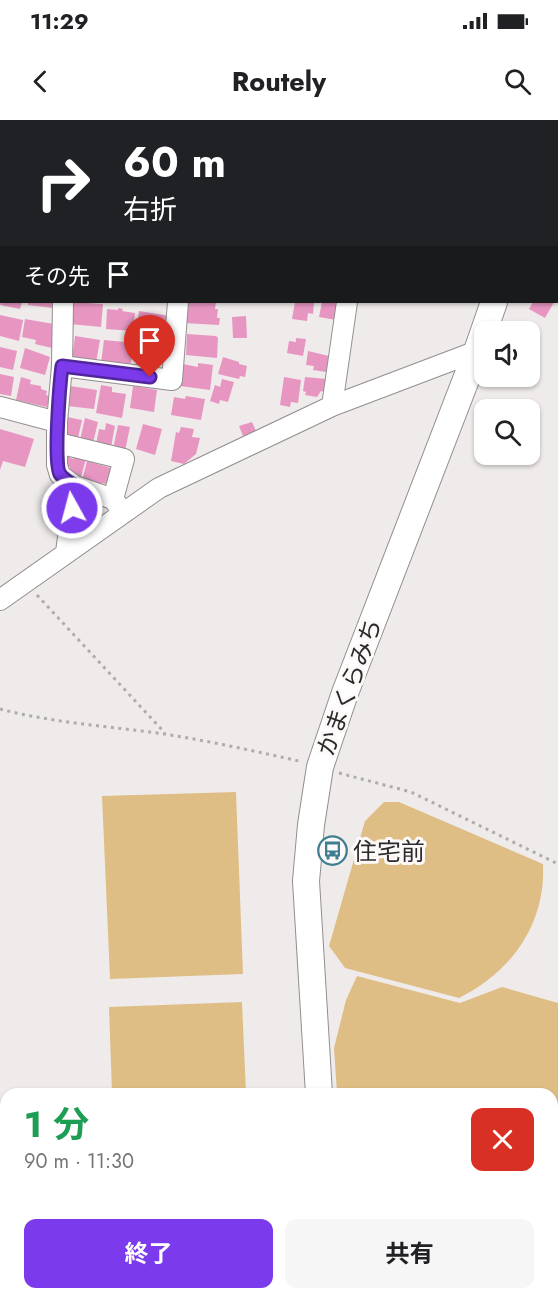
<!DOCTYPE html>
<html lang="ja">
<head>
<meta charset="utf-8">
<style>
	body { margin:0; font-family:Jost,"Noto Sans JP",sans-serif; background:#f6f6f6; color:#202124; height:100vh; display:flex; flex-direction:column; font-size:22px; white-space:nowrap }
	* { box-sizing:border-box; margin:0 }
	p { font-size:20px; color:#757577 }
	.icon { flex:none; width:33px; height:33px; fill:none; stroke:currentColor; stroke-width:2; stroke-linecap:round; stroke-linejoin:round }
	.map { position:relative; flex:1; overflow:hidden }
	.sheet { position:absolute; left:0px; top:968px; width:558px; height:212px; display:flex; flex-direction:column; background:#fff; border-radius:18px 18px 0 0; box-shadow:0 2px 4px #0004 }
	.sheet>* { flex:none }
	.banner { position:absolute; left:0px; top:0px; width:558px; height:183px; box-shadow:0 2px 4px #0004; background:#202124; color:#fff; overflow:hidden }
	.controls { position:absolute; left:474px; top:201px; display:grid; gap:12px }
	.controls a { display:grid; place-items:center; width:66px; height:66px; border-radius:12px; background:#fff; box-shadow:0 2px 4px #0004; font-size:30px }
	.pin { position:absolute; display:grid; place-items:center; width:51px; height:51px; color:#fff; margin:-62px -26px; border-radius:50% 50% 50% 0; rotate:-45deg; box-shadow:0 0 6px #0007 }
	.pin .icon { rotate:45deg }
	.me { position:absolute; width:66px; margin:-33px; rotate:353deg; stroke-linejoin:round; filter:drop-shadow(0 0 4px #0008) }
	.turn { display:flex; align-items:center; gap:21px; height:126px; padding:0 24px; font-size:27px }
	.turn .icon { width:78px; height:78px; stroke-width:2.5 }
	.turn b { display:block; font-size:42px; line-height:51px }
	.then { display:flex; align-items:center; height:57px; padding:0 24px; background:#0003; gap:12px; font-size:22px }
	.round { display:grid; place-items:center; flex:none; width:63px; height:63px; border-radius:12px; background:#f6f6f6 }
	.overview { display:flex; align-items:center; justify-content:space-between; height:102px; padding:0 24px }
	h1 { font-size:36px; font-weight:700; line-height:45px; color:#1e9e55 }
	.action { display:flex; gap:12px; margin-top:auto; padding:12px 24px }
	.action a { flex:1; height:69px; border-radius:12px; background:#7c3aed; color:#fff; font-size:24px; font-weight:700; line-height:69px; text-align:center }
	.action a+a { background:#f6f6f6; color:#202124 }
	.status { display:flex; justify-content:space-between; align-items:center; height:42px; padding:0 30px; background:#fff; direction:ltr }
	.status svg { height:16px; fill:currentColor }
	header { display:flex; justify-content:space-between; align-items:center; height:78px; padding:0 24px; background:#fff; font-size:27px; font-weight:700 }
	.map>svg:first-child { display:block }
	.green { fill:#dfbe86 }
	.building { fill:#e796c2 }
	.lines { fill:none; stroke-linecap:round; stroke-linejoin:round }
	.minor-casing { stroke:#928e8e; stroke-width:22 }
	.major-casing { stroke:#928e8e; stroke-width:28 }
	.path { stroke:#afacac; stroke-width:3; stroke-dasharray:3 4.5; stroke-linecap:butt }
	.minor { stroke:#fff; stroke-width:20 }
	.major { stroke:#fff; stroke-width:26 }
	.route-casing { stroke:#51269a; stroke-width:15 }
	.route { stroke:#7c3aed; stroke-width:10 }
	.labels { text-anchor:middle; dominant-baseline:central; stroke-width:6; stroke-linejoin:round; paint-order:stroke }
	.street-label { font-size:24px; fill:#2b2a2a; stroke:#fdf9f9 }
	.poi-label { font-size:24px; fill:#2b2a2a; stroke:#fdf9f9; text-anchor:start }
</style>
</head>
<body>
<div class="status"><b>11:29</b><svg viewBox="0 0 49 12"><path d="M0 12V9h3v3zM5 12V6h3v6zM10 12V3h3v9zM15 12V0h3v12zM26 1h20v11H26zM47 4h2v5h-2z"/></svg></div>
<header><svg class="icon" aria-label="back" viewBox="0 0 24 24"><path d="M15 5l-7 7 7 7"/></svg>Routely<svg class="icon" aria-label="search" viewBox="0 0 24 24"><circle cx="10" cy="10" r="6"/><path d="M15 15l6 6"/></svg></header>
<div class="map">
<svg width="558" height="1178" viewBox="0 0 558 1178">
	<rect width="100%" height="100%" fill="#f0ebeb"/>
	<path class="green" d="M 236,672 L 243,854 L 110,859 L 102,676 Z
		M 384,682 L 399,682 L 543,744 C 546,803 512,852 459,878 L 345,848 L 329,826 L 365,701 Z
		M 357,856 L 460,883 L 502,867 L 558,883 L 558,1086 L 552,1093 L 552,974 L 337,973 L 334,928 L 346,880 Z
		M 242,882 L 246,973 L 112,973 L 109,887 Z"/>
	<path class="building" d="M 0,182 L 22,182 L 20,189 L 0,185 Z
		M 28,182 L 54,182 L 53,188 L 28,185 Z
		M 71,182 L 103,184 L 101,207 L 70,204 Z
		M 187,182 L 216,182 L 215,189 L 218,189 L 217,198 L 220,198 L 219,205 L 183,203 Z
		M 295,182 L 314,183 L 313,194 L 308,193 L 307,201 L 292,199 Z
		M 322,182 L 339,182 L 336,200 L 319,197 Z
		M 533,182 L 554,182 L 545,198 L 529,189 Z
		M 118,188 L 123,189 L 122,191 L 135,193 L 133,211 L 106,209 L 107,189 L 118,190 Z
		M 139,191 L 170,196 L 167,217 L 136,213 Z
		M 0,195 L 23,200 L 19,221 L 0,216 Z
		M 246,196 L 247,218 L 233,218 L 232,197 Z
		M 25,199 L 54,204 L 52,228 L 35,224 L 36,220 L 22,217 Z
		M 187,214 L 216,216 L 218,218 L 217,238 L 186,235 Z
		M 75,216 L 100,220 L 96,243 L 72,239 Z
		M 296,218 L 306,219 L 303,236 L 287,233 L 289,221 L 296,222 Z
		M 104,220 L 135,223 L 130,246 L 101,243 Z
		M 138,222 L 167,225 L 166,243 L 156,242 L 155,246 L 136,245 Z
		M 0,227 L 17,231 L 13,250 L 0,247 Z
		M 25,228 L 50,237 L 45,255 L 20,248 Z
		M 308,231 L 329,236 L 326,252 L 313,250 L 314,246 L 306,245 Z
		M 223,237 L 239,242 L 239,244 L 247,246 L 245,257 L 240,256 L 239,259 L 218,254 Z
		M 198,243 L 213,245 L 210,270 L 180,266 L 183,244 L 198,247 Z
		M 0,254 L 14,257 L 11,276 L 0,274 Z
		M 21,257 L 31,260 L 30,264 L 41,266 L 41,269 L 47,271 L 46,275 L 50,276 L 47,287 L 16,280 Z
		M 284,257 L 301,260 L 298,283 L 291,282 L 290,287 L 280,285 Z
		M 305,257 L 327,259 L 325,272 L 321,271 L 317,277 L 305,275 L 306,272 L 303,271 Z
		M 222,259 L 234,262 L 228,282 L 220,280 L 219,284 L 210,281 L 215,265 L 220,267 Z
		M 101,265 L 112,267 L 112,272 L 126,274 L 122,298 L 96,293 Z
		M 70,266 L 97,270 L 94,289 L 67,286 Z
		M 133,266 L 157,270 L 154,292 L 130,288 Z
		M 186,276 L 205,279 L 201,300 L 171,295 L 174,277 L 185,279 Z
		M 67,297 L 82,300 L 78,318 L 66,316 L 67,311 L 64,310 Z
		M 85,298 L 98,302 L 93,323 L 80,320 Z
		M 252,302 L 256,311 L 243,316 L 239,306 Z
		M 106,303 L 115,306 L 111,327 L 96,324 L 99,309 L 105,310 Z
		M 143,304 L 162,309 L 155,335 L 136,329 Z
		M 118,305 L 130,307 L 125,331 L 113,329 Z
		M 181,307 L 194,309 L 192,317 L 200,318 L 196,334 L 184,344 L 171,341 L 176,312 L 179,313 Z
		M 0,309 L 34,319 L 25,347 L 3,341 L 0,350 Z
		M 76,332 L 87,335 L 81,357 L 68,353 L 70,347 L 67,346 L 67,336 L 73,339 Z
		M 87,341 L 115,349 L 111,365 L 102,363 L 101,366 L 82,361 Z
		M 91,377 L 101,395 L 73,417 L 77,399 L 81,396 L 79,393 L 83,391 L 80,385 Z"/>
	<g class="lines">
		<defs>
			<path id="minor" d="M 360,0 L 360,2
				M 18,2 L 18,0
				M 87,2 L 87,0
				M 0,56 L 2,56
				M 556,79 L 558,81
				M 0,94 L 2,86
				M 0,149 L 2,150
				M 62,246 L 172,260 L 178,182
				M 332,286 L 347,182
				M 0,287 L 57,302 L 57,345 L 60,355 L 75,366 L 66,432
				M 57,302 L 62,246 L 63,182
				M 58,323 L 124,339 L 113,379 L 123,392
				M 75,366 L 113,379
				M 0,480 L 159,368 L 332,286 L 477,231"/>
			<path id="major" d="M 548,2 L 548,0
				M 319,974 L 306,761 L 311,705 L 320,647 L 345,573 L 477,231 L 494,182
				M 329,1173 L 329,1178"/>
		</defs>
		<use href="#minor" class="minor-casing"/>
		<use href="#major" class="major-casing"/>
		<path class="path" d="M 37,475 L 165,613
			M 0,589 C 53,603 109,606 164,614 C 209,621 254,631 299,641
			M 339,653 L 411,672 L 558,744"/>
		<use href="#minor" class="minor"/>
		<use href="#major" class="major"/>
	</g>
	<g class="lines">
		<defs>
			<path id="route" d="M 72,388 L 75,366 C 71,363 63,359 60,354 C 53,345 60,262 62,246 L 150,257"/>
		</defs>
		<use href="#route" class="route-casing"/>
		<use href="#route" class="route"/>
	</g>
	<defs>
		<symbol id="bus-ring" viewBox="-11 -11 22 22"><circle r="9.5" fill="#fdf9f9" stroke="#3d7e91" stroke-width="1.5"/><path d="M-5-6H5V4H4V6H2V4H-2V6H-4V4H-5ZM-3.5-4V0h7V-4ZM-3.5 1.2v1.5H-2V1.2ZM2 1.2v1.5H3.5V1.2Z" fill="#3d7e91"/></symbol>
	</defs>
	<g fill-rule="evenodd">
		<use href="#bus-ring" x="316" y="714" width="33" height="33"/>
	</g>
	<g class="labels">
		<g class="street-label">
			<text transform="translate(349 567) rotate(-70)">かまくらみち</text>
		</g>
		<g class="poi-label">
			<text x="353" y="731">住宅前</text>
		</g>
	</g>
</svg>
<div class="controls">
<a><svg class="icon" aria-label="sound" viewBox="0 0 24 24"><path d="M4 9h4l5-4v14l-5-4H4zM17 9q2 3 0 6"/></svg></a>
<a><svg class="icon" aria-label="search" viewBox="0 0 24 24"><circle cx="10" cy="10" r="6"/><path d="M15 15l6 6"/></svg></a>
</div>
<div class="pin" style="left:150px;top:257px;background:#d93025"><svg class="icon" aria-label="arrive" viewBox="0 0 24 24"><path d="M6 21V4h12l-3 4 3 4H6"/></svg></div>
<svg class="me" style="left:72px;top:388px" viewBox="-20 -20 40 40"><circle r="17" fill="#7c3aed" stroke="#fff" stroke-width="3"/><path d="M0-11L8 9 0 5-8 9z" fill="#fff"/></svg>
<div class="banner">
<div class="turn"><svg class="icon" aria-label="right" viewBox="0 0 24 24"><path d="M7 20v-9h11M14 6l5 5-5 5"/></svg><div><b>60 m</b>右折</div></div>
<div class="then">その先<svg class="icon" aria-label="arrive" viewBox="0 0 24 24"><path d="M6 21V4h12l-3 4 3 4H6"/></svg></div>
</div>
<section class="sheet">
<div class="overview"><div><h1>1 分</h1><p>90 m · 11:30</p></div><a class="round" style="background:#d93025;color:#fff"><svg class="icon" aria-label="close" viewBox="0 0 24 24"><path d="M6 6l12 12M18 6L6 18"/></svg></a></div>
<div class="action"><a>終了</a><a>共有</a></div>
</section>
</div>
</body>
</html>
